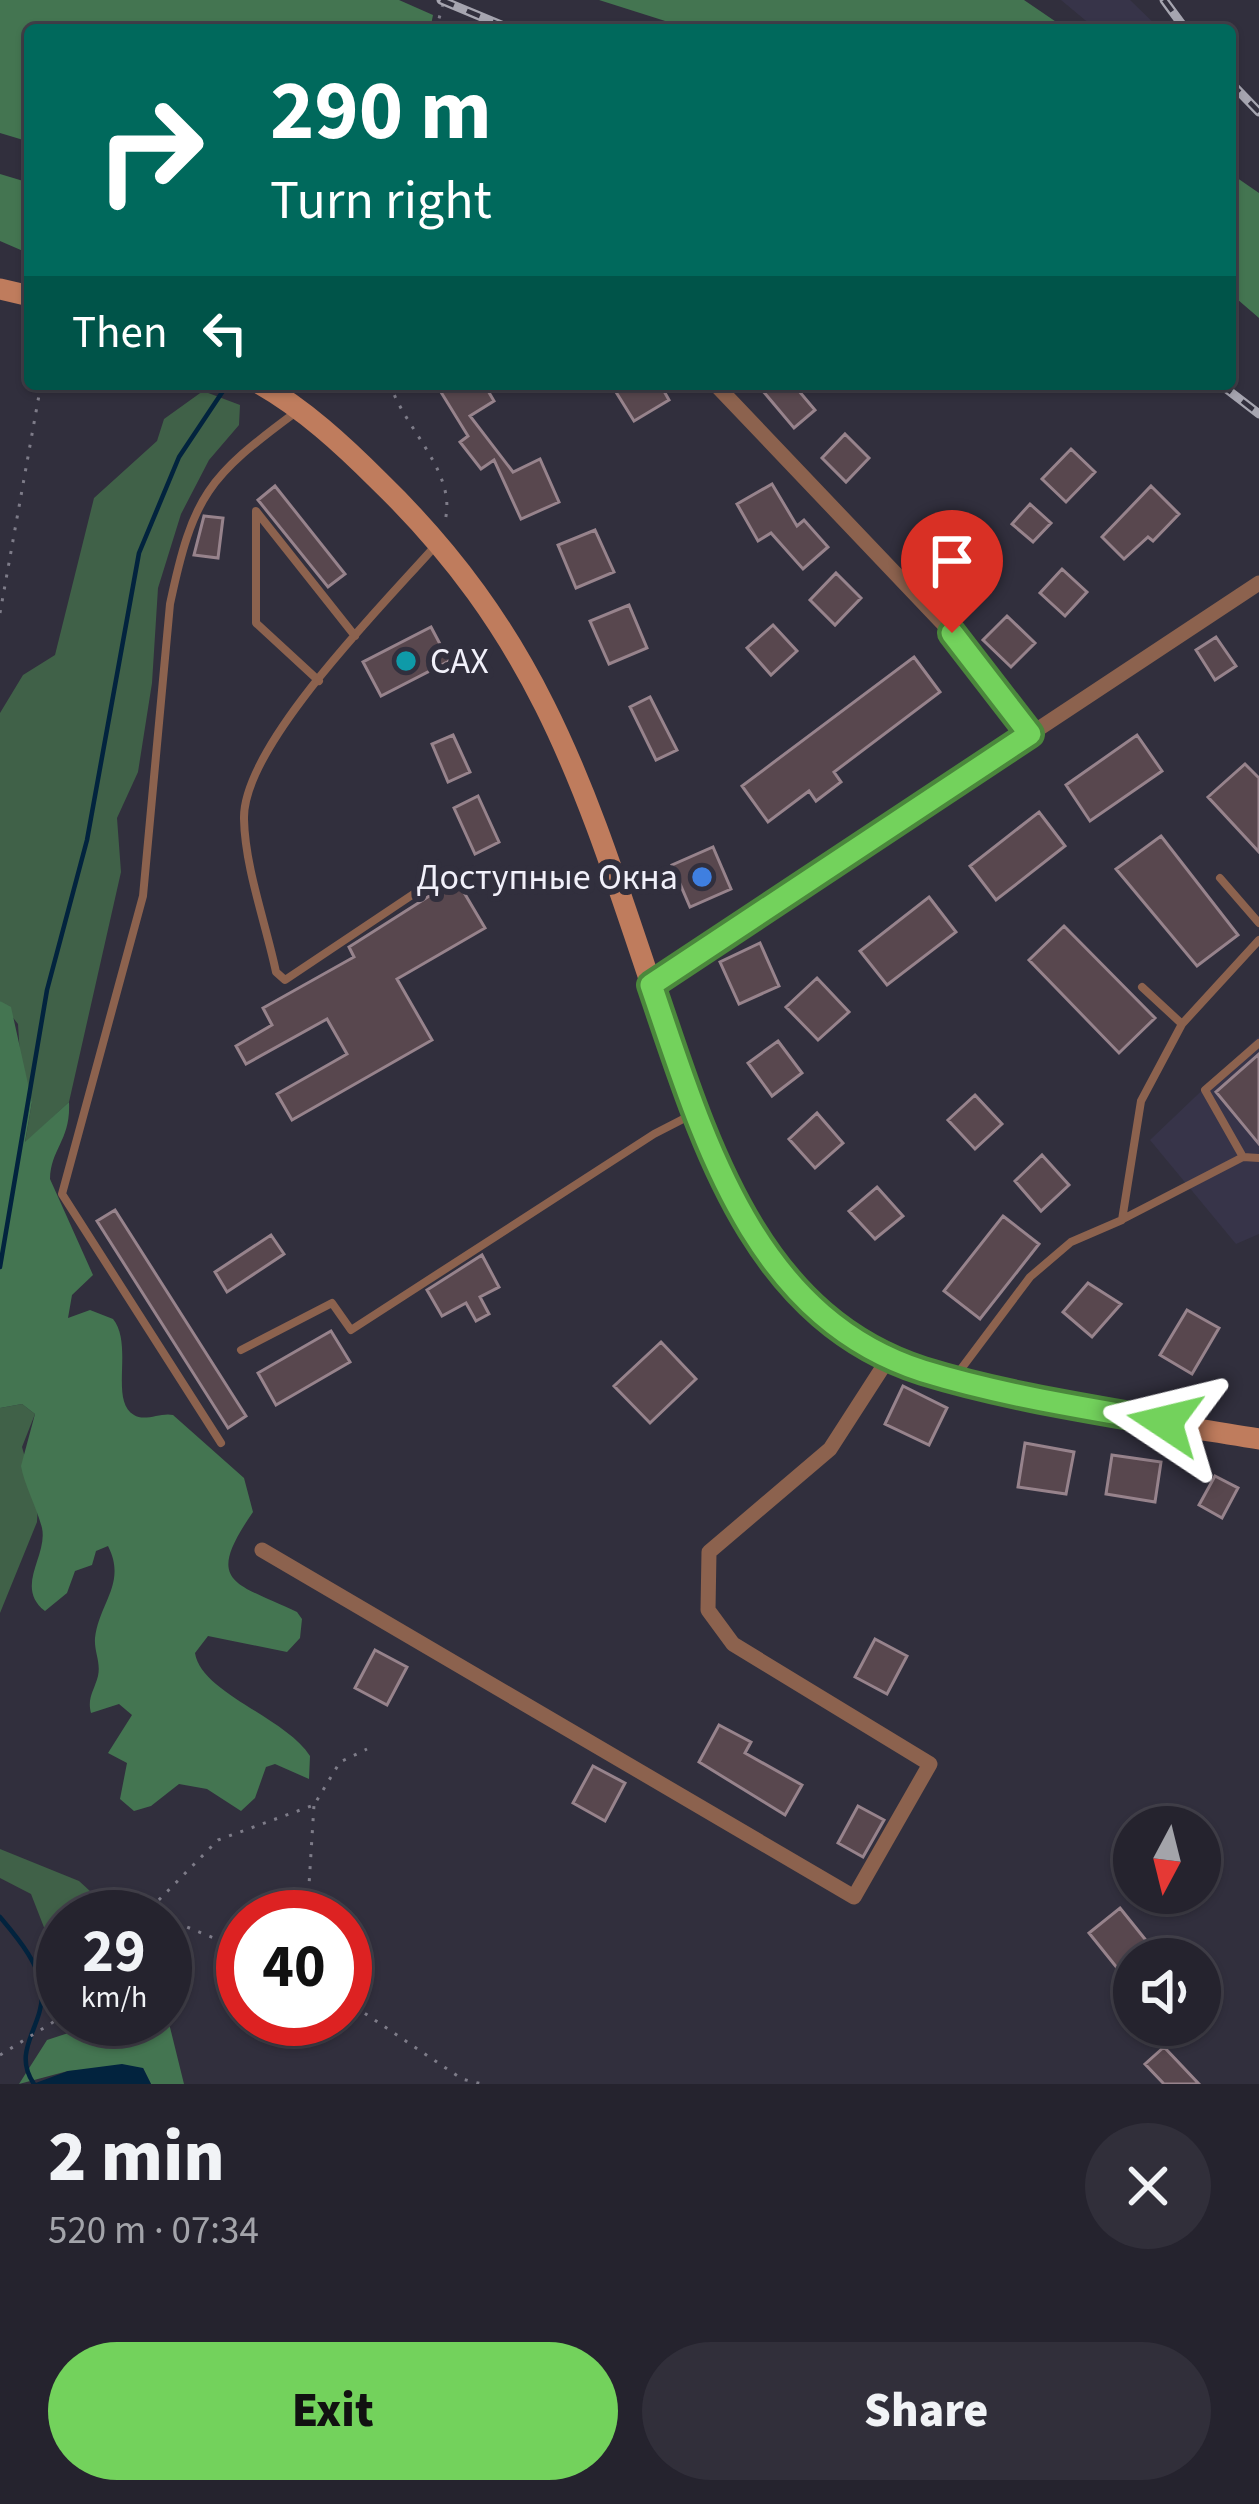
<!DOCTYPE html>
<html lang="en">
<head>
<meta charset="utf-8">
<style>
	body { margin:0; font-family:"Source Sans 3",sans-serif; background:#312f3a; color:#f1f3f6; height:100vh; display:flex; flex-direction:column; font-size:45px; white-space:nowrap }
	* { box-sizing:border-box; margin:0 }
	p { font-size:39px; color:#a3a4aa }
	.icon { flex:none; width:66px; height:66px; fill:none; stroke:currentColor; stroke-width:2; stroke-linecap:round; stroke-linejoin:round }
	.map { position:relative; height:2084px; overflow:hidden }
	.panel { display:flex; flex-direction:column; background:#25232e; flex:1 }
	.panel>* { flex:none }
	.guide { position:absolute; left:24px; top:24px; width:1212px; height:366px; border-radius:12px; box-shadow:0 3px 9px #0004,0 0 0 3px #42404a; background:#00695c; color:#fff; overflow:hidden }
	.needle { width:78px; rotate:187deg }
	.tools { position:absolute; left:1113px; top:1806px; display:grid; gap:24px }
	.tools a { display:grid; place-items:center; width:108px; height:108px; border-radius:50%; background:#25232e; box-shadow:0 3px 9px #0004,0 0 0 3px #42404a; font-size:60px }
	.speed { position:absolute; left:36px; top:1890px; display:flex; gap:24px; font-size:60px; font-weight:700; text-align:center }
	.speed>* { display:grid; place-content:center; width:156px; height:156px; border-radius:50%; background:#25232e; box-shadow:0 3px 9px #0004,0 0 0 3px #42404a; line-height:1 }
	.speed small { font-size:30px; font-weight:400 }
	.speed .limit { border:18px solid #d22; background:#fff; color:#111 }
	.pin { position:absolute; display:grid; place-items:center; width:102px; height:102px; color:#fff; margin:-123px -51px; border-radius:50% 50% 50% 0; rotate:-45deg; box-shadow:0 0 12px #0007 }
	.pin .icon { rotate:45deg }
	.me { position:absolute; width:132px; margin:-66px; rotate:280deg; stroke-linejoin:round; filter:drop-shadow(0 0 9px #0008) }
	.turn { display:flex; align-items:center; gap:42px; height:252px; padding:0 48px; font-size:54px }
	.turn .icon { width:156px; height:156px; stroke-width:2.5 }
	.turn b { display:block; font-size:84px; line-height:102px }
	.then { display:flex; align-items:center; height:114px; padding:0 48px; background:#0003; gap:24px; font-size:45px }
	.round { display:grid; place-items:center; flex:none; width:126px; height:126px; border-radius:63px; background:#312f3a }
	.headline { display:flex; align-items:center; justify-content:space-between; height:204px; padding:0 48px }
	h1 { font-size:72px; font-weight:800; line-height:90px }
	.cta { display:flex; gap:24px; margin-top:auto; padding:24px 48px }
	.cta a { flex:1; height:138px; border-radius:72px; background:#73d25c; color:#111; font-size:48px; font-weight:800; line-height:138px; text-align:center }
	.cta a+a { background:#312f3a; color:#f1f3f6 }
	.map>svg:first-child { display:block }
	.built { fill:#373449 }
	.green { fill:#406148 }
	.forest { fill:#447551 }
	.water { fill:#02233e }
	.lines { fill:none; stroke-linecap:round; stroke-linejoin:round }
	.stream { stroke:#02233e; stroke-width:4.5 }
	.building { fill:#58474e; stroke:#97838c; stroke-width:3 }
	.path { stroke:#7e7c89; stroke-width:3; stroke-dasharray:3 9; stroke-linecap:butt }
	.lane { stroke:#8c624e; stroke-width:8 }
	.street { stroke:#8c624e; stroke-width:15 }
	.secondary { stroke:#bf7c5d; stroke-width:21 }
	.rail-casing { stroke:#a6a5b0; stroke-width:9 }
	.rail { stroke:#312f3d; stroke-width:4.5; stroke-dasharray:14; stroke-linecap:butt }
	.route-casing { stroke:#4b883c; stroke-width:30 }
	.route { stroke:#73d25c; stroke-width:21 }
	.culture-dot { fill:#0f9aa8; stroke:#312f3d; stroke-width:4.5 }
	.shop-dot { fill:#3f7fe0; stroke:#312f3d; stroke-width:4.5 }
	.labels { text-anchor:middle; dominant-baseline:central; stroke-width:12; stroke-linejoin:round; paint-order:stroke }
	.poi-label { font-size:36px; fill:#f1f0fa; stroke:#312f3d; text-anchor:start }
</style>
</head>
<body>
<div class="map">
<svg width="1259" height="2084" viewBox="0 0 1259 2084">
	<rect width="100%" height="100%" fill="#312f3d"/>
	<path class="built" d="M 1061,0 L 1130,0 L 1161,30 L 1097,30 Z
		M 1259,1036 L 1259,1234 L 1236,1244 L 1150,1140 Z"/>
	<path class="green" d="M 203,391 L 240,405 L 239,425 L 209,460 L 181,514 L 158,588 L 152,683 L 138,772 L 117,818 L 121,872 L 69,1102 L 25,1143 L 32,1102 L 21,1072 L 18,1024 L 0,1001 L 0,713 L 23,675 L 55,655 L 94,498 L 157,441 L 164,419 Z
		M 22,1404 L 35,1414 L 22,1447 L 38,1503 L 37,1522 L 0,1613 L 0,1408 Z
		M 0,1849 L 79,1881 L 113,1912 L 114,1917 L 63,1917 L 63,1976 L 31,1894 L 0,1878 Z"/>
	<path class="forest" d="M 0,0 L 399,0 L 433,15 L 430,30 L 301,30 L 296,21 L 292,30 L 30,30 L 30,142 L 0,133 Z
		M 599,0 L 1024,0 L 1068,30 L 717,30 L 681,26 Z
		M 1230,173 L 1259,193 L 1259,318 L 1230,293 Z
		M 0,174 L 30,183 L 30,254 L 0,241 Z
		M 0,1001 L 11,1007 L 32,1102 L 25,1142 L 69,1102 C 71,1140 51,1148 50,1179 L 93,1275 L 72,1295 L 68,1318 L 90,1310 L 113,1319 C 134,1345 109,1401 134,1415 C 145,1422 161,1412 173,1415 L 244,1478 L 253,1512 C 204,1583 233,1582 297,1612 L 302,1619 L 300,1638 L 287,1652 L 208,1636 L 195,1653 C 201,1693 285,1717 310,1756 L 309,1779 L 275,1764 L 266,1767 L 255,1798 L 241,1811 L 207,1789 L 179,1784 L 151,1806 L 134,1811 L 120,1799 L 127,1763 L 108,1753 L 132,1715 L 119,1704 L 91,1713 C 87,1698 94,1691 98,1676 C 101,1662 94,1652 95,1638 C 99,1603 127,1583 108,1546 L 96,1551 L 92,1565 L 75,1571 L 67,1593 L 45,1611 C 14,1587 48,1556 42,1528 C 37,1508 24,1484 21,1466 L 35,1414 L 22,1404 L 0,1408 Z
		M 165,2007 L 184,2084 L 151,2084 L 143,2068 L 68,2071 L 19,2084 L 47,2040 L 111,2019 L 165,2019 Z"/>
	<path class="water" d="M 122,2064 L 143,2068 L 151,2084 L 33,2084 L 68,2071 Z"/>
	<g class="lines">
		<path class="stream" d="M 0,1267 L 47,990 L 87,840 L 139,553 L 179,457 L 227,385
			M 0,1917 C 16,1936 42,1966 42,1993 C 43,2027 11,2051 34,2084"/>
	</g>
	<path class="building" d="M 436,384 L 484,384 L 494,401 L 470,416 L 513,472 L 540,459 L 559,502 L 521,519 L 494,460 L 481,469 L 460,442 L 468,436 Z
		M 611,384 L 660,384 L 669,400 L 634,421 Z
		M 757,384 L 793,384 L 815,410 L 794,428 Z
		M 845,434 L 869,458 L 846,482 L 822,458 Z
		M 1071,449 L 1095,472 L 1066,502 L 1042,479 Z
		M 772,484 L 797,526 L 804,520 L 828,547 L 803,569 L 771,533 L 758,541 L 737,504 Z
		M 275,486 L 345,574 L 328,587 L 258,500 Z
		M 1151,486 L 1179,514 L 1153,541 L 1148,537 L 1124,559 L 1102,537 Z
		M 1030,504 L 1051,523 L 1033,542 L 1012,524 Z
		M 204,516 L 223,518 L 218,558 L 194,555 Z
		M 595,530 L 614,572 L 576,588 L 558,545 Z
		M 1062,569 L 1087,592 L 1065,616 L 1040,593 Z
		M 836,573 L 861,598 L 835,625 L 810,600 Z
		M 629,605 L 647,648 L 609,664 L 590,621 Z
		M 1007,616 L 1035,643 L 1011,667 L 983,640 Z
		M 773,625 L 797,651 L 771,675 L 747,648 Z
		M 431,627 L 449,661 L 381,696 L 363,662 Z
		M 1216,637 L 1236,666 L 1215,680 L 1196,650 Z
		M 914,657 L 940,692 L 834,772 L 841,782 L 816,801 L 809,791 L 768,822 L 742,786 Z
		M 650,697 L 677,750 L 656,760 L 630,707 Z
		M 453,735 L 470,772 L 448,782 L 432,744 Z
		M 1137,735 L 1162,771 L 1090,821 L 1066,785 Z
		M 1245,764 L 1259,778 L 1259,852 L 1208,797 Z
		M 478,796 L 499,842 L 475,854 L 454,808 Z
		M 1039,812 L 1065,846 L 996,900 L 970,866 Z
		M 1161,836 L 1238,935 L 1197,966 L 1116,869 Z
		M 713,847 L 731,889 L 690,907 L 672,865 Z
		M 456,879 L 485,928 L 397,979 L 432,1040 L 292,1120 L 277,1094 L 347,1054 L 327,1019 L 246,1064 L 236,1046 L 272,1025 L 263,1008 L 354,957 L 349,947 Z
		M 929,897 L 956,932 L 887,985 L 860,951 Z
		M 1064,926 L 1155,1018 L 1119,1053 L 1029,960 Z
		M 760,943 L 779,986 L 739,1004 L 720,962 Z
		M 817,978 L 849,1012 L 818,1040 L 786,1007 Z
		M 778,1041 L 802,1073 L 772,1096 L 748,1063 Z
		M 1259,1054 L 1259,1144 L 1216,1092 Z
		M 975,1095 L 1002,1124 L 975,1149 L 948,1120 Z
		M 817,1113 L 843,1143 L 815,1168 L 789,1139 Z
		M 1042,1155 L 1069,1185 L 1041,1211 L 1015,1181 Z
		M 877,1187 L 903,1216 L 875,1239 L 849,1211 Z
		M 115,1210 L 246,1416 L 228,1428 L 97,1221 Z
		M 1003,1216 L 1039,1244 L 980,1319 L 944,1291 Z
		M 271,1235 L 284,1254 L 227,1292 L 215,1272 Z
		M 482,1255 L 499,1287 L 480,1297 L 489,1314 L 476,1321 L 466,1303 L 442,1316 L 427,1290 Z
		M 1088,1283 L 1121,1304 L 1092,1337 L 1063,1312 Z
		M 1187,1310 L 1219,1328 L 1192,1374 L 1160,1355 Z
		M 331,1331 L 350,1362 L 276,1405 L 258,1373 Z
		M 661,1342 L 696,1379 L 650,1423 L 614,1386 Z
		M 903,1386 L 947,1408 L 929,1445 L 885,1424 Z
		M 1025,1443 L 1074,1452 L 1066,1494 L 1018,1487 Z
		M 1112,1455 L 1161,1462 L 1155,1502 L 1106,1494 Z
		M 1215,1476 L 1238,1488 L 1222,1518 L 1199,1505 Z
		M 875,1639 L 907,1656 L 887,1694 L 855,1677 Z
		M 375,1650 L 407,1667 L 387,1705 L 355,1688 Z
		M 719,1725 L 751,1742 L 745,1753 L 802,1785 L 785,1815 L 699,1762 Z
		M 593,1766 L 625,1783 L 605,1821 L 573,1803 Z
		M 858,1806 L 884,1820 L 863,1857 L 838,1843 Z
		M 1120,1908 L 1161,1959 L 1134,1959 L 1134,1989 L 1089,1933 Z
		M 1164,2047 L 1199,2084 L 1164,2084 L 1145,2064 Z"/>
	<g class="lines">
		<path class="path" d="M 395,30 L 401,20
			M 436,30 L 444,0
			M 390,384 C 405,430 460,475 444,524
			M 0,613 L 41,384
			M 147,1911 L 162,1917
			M 142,1917 L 218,1840 L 314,1805 L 340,1762 L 367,1749
			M 307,1917 L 314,1805
			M 165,1918 L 243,1950
			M 345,2000 L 462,2079 L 482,2084
			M 0,2055 L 63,2016"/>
		<path class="lane" d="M 319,681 L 256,623 L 256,511 L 355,636
			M 1220,878 L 1259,923
			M 424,887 L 285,980 L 276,972 C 266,924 245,868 244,819 C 242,745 387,601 437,544
			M 1142,987 L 1182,1024
			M 1243,1157 L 1259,1158
			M 1123,1219 L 1243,1157 L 1205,1090 L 1259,1043
			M 241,1350 L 332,1303 L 351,1330 L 654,1134 L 691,1115
			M 955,1377 L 1030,1277 L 1071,1242 L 1122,1220 L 1141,1101 L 1182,1024 L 1259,940
			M 221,1443 L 62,1194 L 143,896 L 170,604 C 193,495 208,477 296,412"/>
		<path class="street" d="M 715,384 L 952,633 L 1030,734
			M 651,985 L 1259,583
			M 262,1550 L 854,1897 L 930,1764 L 733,1644 L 708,1610 L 709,1552 L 830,1449 L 890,1356"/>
		<path class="secondary" d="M 0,289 L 30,296
			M 260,384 C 304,409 343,445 379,481 C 546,643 588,799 660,1011 C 700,1128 738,1263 848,1333 C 955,1401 1134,1417 1259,1439"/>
		<defs>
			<path id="rail" d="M 441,0 L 513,30
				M 1164,0 L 1186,30
				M 1230,82 L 1259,112
				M 1220,384 L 1259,414"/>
		</defs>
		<use href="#rail" class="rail-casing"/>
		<use href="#rail" class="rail"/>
	</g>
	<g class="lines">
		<defs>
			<path id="route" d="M 952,633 L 1030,734 L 651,985 C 703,1137 752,1316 923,1371 C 1001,1395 1084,1408 1165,1422"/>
		</defs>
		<use href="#route" class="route-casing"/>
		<use href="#route" class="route"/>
	</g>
	<circle class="culture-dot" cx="406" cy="661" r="12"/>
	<circle class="shop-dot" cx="702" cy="877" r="12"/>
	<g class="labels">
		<g class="poi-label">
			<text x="430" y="661">САХ</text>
			<text x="678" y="877" text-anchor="end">Доступные Окна</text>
		</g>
	</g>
</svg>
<div class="tools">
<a><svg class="needle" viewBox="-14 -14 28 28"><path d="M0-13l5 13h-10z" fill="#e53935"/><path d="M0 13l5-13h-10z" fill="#a3a4aa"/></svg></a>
<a><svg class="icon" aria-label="sound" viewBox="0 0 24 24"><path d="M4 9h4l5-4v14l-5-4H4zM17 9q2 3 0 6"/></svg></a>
</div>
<div class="speed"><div>29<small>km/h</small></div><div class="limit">40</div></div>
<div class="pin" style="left:952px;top:633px;background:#d93025"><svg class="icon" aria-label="arrive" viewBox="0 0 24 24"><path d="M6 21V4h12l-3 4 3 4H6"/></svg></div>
<svg class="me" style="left:1165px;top:1422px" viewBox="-20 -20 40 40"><path d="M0-17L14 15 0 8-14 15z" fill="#73d25c" stroke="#fff" stroke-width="4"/></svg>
<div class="guide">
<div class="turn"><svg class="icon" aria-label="right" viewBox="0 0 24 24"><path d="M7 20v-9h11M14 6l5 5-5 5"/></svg><div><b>290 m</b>Turn right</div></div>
<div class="then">Then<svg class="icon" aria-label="left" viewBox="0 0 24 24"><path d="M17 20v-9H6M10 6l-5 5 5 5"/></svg></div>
</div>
</div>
<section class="panel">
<div class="headline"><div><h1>2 min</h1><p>520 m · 07:34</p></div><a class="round"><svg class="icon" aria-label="close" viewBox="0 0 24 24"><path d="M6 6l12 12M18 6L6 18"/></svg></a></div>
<div class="cta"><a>Exit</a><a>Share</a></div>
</section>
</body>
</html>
